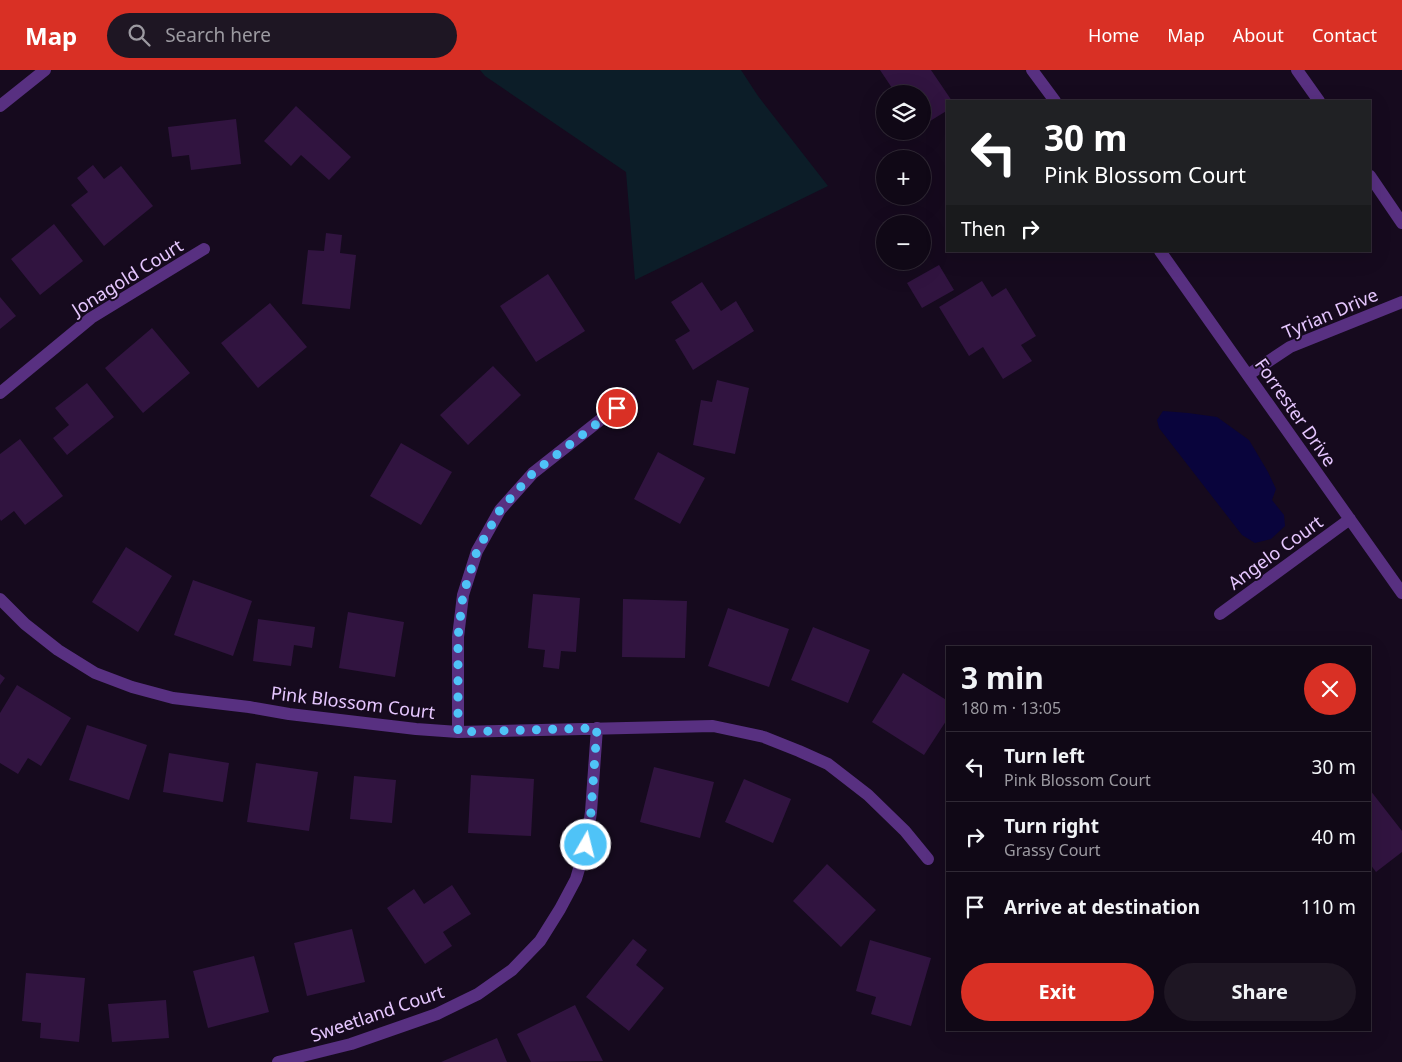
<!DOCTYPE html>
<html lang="en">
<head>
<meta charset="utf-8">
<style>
	body { margin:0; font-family:"Noto Sans",sans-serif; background:#1e1623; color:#f1f3f6; height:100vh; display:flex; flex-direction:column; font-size:19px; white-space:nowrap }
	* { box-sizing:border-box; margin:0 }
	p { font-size:16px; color:#9c9aa1 }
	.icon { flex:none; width:28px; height:28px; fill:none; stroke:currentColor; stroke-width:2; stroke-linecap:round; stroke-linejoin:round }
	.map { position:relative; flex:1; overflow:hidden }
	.drawer { position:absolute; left:946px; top:576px; width:425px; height:385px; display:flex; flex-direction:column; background:#100816; border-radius:0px; box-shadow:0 5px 20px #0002,0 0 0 1px #302935 }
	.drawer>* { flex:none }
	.guide { position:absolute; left:946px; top:30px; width:425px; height:152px; border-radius:0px; box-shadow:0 5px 20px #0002,0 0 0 1px #302935; background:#202124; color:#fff; overflow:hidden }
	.buttons { position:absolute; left:876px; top:15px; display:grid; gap:10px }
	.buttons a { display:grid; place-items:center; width:55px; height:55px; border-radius:50%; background:#100816; box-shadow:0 5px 20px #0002,0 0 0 1px #302935; font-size:25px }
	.pin { position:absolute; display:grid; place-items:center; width:42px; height:42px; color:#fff; margin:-21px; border:2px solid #fff; border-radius:50%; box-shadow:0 1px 5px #0007 }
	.me { position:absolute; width:55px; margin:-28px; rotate:8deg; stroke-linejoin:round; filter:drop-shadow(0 0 4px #0008) }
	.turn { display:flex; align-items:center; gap:18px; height:105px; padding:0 15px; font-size:22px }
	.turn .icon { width:65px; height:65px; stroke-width:2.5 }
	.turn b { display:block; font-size:35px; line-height:42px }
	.then { display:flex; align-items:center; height:48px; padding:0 15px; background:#0003; gap:10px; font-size:19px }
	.round { display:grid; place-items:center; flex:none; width:52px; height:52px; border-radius:26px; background:#1e1623 }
	.headline { display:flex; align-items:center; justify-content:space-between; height:85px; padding:0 15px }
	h1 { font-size:30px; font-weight:700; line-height:38px }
	.cta { display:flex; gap:10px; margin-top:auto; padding:10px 15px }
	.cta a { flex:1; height:58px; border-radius:30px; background:#d93025; color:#fff; font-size:20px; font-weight:700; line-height:58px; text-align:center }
	.cta a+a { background:#1e1623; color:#f1f3f6 }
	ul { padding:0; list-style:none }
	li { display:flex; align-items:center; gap:15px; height:70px; padding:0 15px; border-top:1px solid #302935 }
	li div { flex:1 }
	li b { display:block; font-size:19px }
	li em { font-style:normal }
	header { display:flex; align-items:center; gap:30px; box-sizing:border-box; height:70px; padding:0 25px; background:#d93025; color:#fff }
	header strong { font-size:24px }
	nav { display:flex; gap:28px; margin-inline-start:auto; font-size:18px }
	.search { width:350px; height:45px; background:#1e1623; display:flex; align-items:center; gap:12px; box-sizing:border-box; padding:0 18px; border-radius:28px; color:#9c9aa1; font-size:19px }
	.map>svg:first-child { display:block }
	.green { fill:#0c1d28 }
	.water { fill:#09043c }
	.building { fill:#311440 }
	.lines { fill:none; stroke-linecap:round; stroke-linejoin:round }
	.minor { stroke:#583081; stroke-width:12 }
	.route { stroke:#4fc3f7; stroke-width:9; stroke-dasharray:0 16.2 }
	.labels { text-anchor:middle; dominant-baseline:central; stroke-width:4; stroke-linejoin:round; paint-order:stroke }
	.street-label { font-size:18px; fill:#e6c7ff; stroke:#160a1e }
</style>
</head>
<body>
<header>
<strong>Map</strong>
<div class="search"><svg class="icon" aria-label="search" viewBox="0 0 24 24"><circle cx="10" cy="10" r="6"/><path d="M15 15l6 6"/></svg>Search here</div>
<nav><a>Home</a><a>Map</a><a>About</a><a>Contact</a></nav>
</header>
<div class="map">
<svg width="1402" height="992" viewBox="0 0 1402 992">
	<rect width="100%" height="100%" fill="#160a1e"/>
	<path class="green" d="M 480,0 L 741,0 L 758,26 L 828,116 L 635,210 L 626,102 L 485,6 Z"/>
	<path class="water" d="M 1163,341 L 1188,343 L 1217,347 L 1249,370 L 1268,402 L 1276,419 L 1272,430 L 1284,445 L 1285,456 L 1271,469 L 1255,473 L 1242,465 L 1159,358 L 1157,350 Z"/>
	<path class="building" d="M 880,0 L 931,0 L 952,31 L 948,31 L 948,40 L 922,56 L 922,24 L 896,24 Z
		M 296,36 L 351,87 L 329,110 L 301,85 L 291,96 L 264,71 Z
		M 236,49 L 241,94 L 191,100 L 189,85 L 172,87 L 168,57 Z
		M 93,95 L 104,109 L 121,96 L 153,136 L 104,176 L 71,135 L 88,122 L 77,108 Z
		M 54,154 L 83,191 L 40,225 L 11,189 Z
		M 326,163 L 342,165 L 340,183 L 356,185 L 350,239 L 302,234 L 308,180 L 324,181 Z
		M 939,195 L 954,220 L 922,238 L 907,213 Z
		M 548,204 L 585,261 L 536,292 L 500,236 Z
		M 982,211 L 992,227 L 1006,218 L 1036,266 L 1021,275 L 1032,291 L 1003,309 L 983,277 L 969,286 L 939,237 Z
		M 702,212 L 721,241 L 736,231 L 754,261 L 693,300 L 675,270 L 690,261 L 671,232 Z
		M 0,227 L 16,246 L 0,259 Z
		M 270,233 L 307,277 L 258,318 L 221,273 Z
		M 152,258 L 190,303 L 143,343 L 105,298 Z
		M 493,296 L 521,325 L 468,375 L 440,345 Z
		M 717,310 L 749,318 L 735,384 L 693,375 L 701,330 L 712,332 Z
		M 87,313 L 114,347 L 67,385 L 53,368 L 69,355 L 55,338 Z
		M 20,369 L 63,426 L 25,455 L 14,441 L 1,451 L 0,449 L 0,384 Z
		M 401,373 L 452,402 L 421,455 L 370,426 Z
		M 658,382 L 705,408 L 680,454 L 634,429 Z
		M 126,477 L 172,506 L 138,562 L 92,532 Z
		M 193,510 L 252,531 L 233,586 L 174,565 Z
		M 533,524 L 580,528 L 576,582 L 561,581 L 559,599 L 543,597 L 545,580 L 528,578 Z
		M 623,529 L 687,531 L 685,588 L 622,587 Z
		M 728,538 L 789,559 L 769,617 L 708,596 Z
		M 348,542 L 404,552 L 395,607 L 339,598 Z
		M 258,549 L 315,557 L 312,578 L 294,575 L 291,596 L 253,591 Z
		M 813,557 L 870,580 L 848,633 L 791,610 Z
		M 903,603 L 948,631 L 948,648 L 924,685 L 872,652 Z
		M 0,604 L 5,608 L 0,615 Z
		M 17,615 L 71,648 L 41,696 L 28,688 L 18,704 L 0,693 L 0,643 Z
		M 87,655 L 147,675 L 129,730 L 69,710 Z
		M 169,683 L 229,693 L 223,732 L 163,722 Z
		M 256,693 L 318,702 L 309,761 L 247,752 Z
		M 654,697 L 714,712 L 700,768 L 640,752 Z
		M 471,705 L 534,709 L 531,766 L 468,763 Z
		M 354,706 L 396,710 L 392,753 L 350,749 Z
		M 744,709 L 791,729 L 773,773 L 725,752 Z
		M 1370,720 L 1402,761 L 1402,782 L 1376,802 L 1370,794 Z
		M 827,794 L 876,840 L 841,877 L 793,831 Z
		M 452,815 L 471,844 L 443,862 L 452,876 L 425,894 L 387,838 L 414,819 L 424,834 Z
		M 352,859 L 365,912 L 307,926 L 294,873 Z
		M 633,869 L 647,880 L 636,895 L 664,918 L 629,961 L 586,927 Z
		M 870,870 L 931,888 L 911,956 L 871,944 L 876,927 L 856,921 Z
		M 254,886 L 269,942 L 208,958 L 193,901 Z
		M 26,903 L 85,908 L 79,972 L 40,968 L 41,953 L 22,951 Z
		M 166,930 L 169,968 L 112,972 L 108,934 Z
		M 575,935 L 603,991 L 531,992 L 517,964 Z
		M 497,968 L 507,992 L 441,992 Z"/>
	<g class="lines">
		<path class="minor" d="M 1032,0 L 1055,31
			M 1297,0 L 1319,31
			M 0,36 L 45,0
			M 1370,106 L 1402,153
			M 1160,181 L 1402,523
			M 1248,305 L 1290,277 L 1402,232
			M 0,323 L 91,248 L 204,179
			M 0,529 L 25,554 L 58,580 L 95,603 L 132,617 L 173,628 L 249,637 L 289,644 L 416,659 L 458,662 L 713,656 L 764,667 L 799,681 L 828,694 L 868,725 L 905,761 L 928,789
			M 1220,544 L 1350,449
			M 458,662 L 458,567 L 463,525 L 477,481 L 500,440 L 533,403 L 604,347 L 630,329
			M 278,992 L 351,974 L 437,944 L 478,924 L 512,900 L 540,871 L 560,839 L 576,809 L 586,775 L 591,742 L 597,658"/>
	</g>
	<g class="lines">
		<path class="route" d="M 586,775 L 591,742 L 597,658 L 458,662 L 458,567 L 463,525 L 477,481 L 500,440 L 533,403 L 617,338"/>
	</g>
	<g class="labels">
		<g class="street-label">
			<text transform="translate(127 207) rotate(-32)">Jonagold Court</text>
			<text transform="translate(1330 243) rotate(-23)">Tyrian Drive</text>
			<text transform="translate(1296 342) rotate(55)">Forrester Drive</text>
			<text transform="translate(1275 482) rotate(-36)">Angelo Court</text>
			<text transform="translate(353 632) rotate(7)">Pink Blossom Court</text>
			<text transform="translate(377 943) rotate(-19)">Sweetland Court</text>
		</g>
	</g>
</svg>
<div class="buttons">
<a><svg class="icon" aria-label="layers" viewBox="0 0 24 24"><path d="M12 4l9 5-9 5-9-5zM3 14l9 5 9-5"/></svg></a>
<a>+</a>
<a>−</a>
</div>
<div class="pin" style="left:617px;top:338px;background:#d93025"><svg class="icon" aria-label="arrive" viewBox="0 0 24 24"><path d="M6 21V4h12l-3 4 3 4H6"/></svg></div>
<svg class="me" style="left:586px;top:775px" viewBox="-20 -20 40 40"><circle r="17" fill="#4fc3f7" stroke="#fff" stroke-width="3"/><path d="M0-11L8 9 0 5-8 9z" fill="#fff"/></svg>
<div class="guide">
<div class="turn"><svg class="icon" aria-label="left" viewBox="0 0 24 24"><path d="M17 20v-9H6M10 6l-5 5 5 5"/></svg><div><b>30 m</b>Pink Blossom Court</div></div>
<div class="then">Then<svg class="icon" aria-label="right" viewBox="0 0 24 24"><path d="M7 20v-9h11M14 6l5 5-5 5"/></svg></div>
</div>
<section class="drawer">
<div class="headline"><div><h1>3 min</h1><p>180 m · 13:05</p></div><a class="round" style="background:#d93025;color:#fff"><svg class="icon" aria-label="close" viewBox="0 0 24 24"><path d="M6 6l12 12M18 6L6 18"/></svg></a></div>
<ul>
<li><svg class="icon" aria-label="left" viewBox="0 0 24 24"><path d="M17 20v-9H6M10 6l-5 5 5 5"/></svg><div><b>Turn left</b><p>Pink Blossom Court</p></div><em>30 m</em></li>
<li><svg class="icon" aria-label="right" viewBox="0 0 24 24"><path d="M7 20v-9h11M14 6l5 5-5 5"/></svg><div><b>Turn right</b><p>Grassy Court</p></div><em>40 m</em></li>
<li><svg class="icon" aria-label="arrive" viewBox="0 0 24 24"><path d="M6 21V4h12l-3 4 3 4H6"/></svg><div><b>Arrive at destination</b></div><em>110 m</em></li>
</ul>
<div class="cta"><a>Exit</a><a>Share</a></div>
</section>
</div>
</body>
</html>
